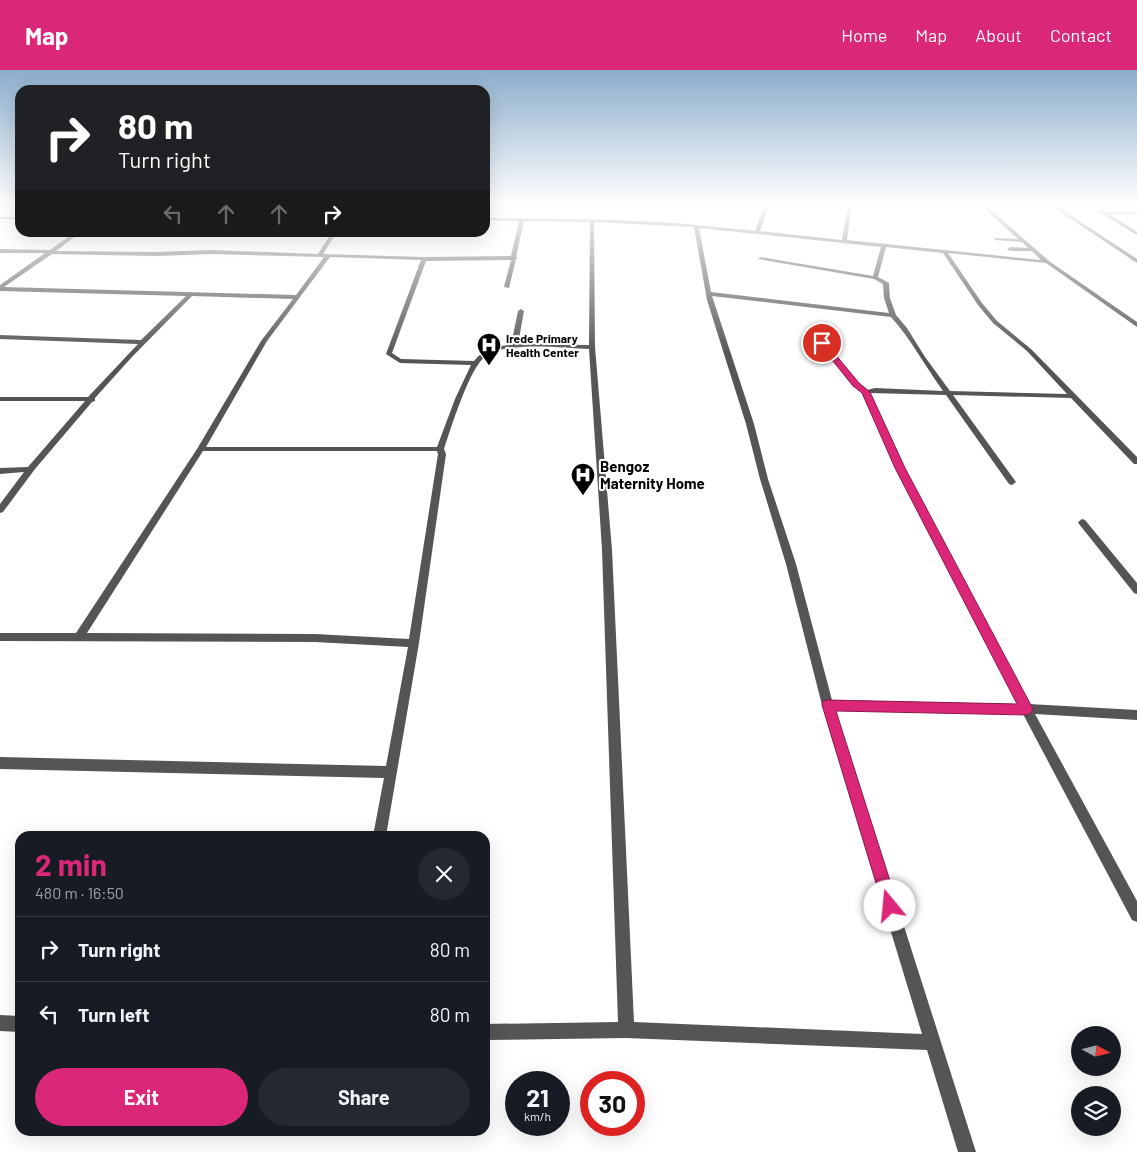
<!DOCTYPE html>
<html lang="en">
<head>
<meta charset="utf-8">
<style>
	body { margin:0; font-family:Barlow,sans-serif; background:#242831; color:#f1f3f6; height:100vh; display:flex; flex-direction:column; font-size:19px; white-space:nowrap }
	* { box-sizing:border-box; margin:0 }
	p { font-size:16px; color:#9ea1a6 }
	.icon { flex:none; width:28px; height:28px; fill:none; stroke:currentColor; stroke-width:2; stroke-linecap:round; stroke-linejoin:round }
	.map { position:relative; flex:1; overflow:hidden }
	.sheet { position:absolute; left:15px; top:761px; width:475px; height:305px; display:flex; flex-direction:column; background:#171b24; border-radius:15px; box-shadow:0 5px 20px #0002 }
	.sheet>* { flex:none }
	.banner { position:absolute; left:15px; top:15px; width:475px; height:152px; border-radius:15px; box-shadow:0 5px 20px #0002; background:#202124; color:#fff; overflow:hidden }
	.needle { width:32px; rotate:97deg }
	.fabs { position:absolute; left:1071px; top:956px; display:grid; gap:10px }
	.fabs a { display:grid; place-items:center; width:50px; height:50px; border-radius:50%; background:#171b24; box-shadow:0 5px 20px #0002; font-size:25px }
	.speed { position:absolute; left:505px; top:1001px; display:flex; gap:10px; font-size:25px; font-weight:700; text-align:center }
	.speed>* { display:grid; place-content:center; width:65px; height:65px; border-radius:50%; background:#171b24; box-shadow:0 5px 20px #0002; line-height:1 }
	.speed small { font-size:12px; font-weight:400 }
	.speed .limit { border:8px solid #d22; background:#fff; color:#111 }
	.pin { position:absolute; display:grid; place-items:center; width:42px; height:42px; color:#fff; margin:-21px; border:2px solid #fff; border-radius:50%; box-shadow:0 1px 5px #0007 }
	.me { position:absolute; width:55px; margin:-28px; rotate:343deg; stroke-linejoin:round; filter:drop-shadow(0 0 4px #0008) }
	.turn { display:flex; align-items:center; gap:18px; height:105px; padding:0 20px; font-size:22px }
	.turn .icon { width:65px; height:65px; stroke-width:2.5 }
	.turn b { display:block; font-size:35px; line-height:42px }
	.lanes { display:flex; align-items:center; height:48px; padding:0 20px; background:#0003; justify-content:center; gap:25px; direction:ltr }
	.lanes .off { opacity:.35 }
	.round { display:grid; place-items:center; flex:none; width:52px; height:52px; border-radius:26px; background:#242831 }
	.headline { display:flex; align-items:center; justify-content:space-between; height:85px; padding:0 20px }
	h1 { font-size:30px; font-weight:700; line-height:38px; color:#db2777 }
	.button { display:flex; gap:10px; margin-top:auto; padding:10px 20px }
	.button a { flex:1; height:58px; border-radius:30px; background:#db2777; color:#fff; font-size:20px; font-weight:700; line-height:58px; text-align:center }
	.button a+a { background:#242831; color:#f1f3f6 }
	ul { padding:0; list-style:none }
	li { display:flex; align-items:center; gap:15px; height:65px; padding:0 20px; border-top:1px solid #363941 }
	li div { flex:1 }
	li b { display:block; font-size:19px }
	li em { font-style:normal }
	header { display:flex; align-items:center; gap:30px; box-sizing:border-box; height:70px; padding:0 25px; background:#db2777; color:#fff }
	header strong { font-size:24px }
	nav { display:flex; gap:28px; margin-inline-start:auto; font-size:18px }
	.map>svg:first-child { display:block }
	.lines { fill:none; stroke-linecap:round; stroke-linejoin:round }
	.street { fill:#555; fill-rule:evenodd }
	.route { fill:#db2777; stroke:#8e194d }
	.labels { text-anchor:middle; dominant-baseline:central; stroke-width:4; stroke-linejoin:round; paint-order:stroke }
	.far-poi-label { font-size:12px; font-weight:bold; fill:#000; stroke:#fff; text-anchor:start }
	.poi-label { font-size:15px; font-weight:bold; fill:#000; stroke:#fff; text-anchor:start }
</style>
</head>
<body>
<header>
<strong>Map</strong>
<nav><a>Home</a><a>Map</a><a>About</a><a>Contact</a></nav>
</header>
<div class="map">
<svg width="1137" height="1082" viewBox="0 0 1137 1082">
	<rect width="100%" height="100%" fill="#fff"/>
	<g class="lines">
		<path class="street" d="M 732,133 L 765,134 L 770,133 L 760,161 L 842,170 L 848,133 L 852,133 L 847,170 L 1041,190 L 1032,181 L 1010,181 L 1007,179 L 1010,177 L 1028,178 L 1022,172 L 994,170 L 996,168 L 1018,169 L 978,133 L 983,133 L 1049,191 L 1137,252 L 1137,257 L 1046,193 L 948,183 L 982,233 L 997,251 L 1031,279 L 1137,387 L 1137,394 L 1134,394 L 1071,328 L 953,325 L 1016,412 L 1012,415 L 1009,414 L 946,325 L 870,323 L 914,417 L 1029,634 L 1137,640 L 1137,650 L 1035,644 L 1137,831 L 1137,852 L 1132,850 L 1023,644 L 835,640 L 976,1082 L 958,1082 L 927,980 L 626,968 L 485,970 L 485,954 L 618,952 L 602,480 L 589,279 C 564,278 506,271 486,286 C 470,296 451,358 444,379 L 446,384 L 419,573 L 386,766 L 373,766 L 384,708 L 0,699 L 0,687 L 386,696 L 408,577 L 315,572 L 0,571 L 0,563 L 76,563 L 197,379 L 261,271 L 293,229 L 192,226 L 131,288 L 95,328 L 95,331 L 92,332 L 35,399 L 3,442 L 0,443 L 0,434 L 24,402 L 0,404 L 0,398 L 28,397 L 85,331 L 0,331 L 0,327 L 88,327 L 138,274 L 0,269 L 0,265 L 141,270 L 186,226 L 0,221 L 0,215 L 45,183 L 0,183 L 0,179 L 50,180 L 75,162 L 81,162 L 56,181 L 156,182 L 212,180 L 318,184 L 332,162 L 337,162 L 323,184 L 424,187 L 511,186 L 519,151 L 485,150 L 485,148 L 617,150 L 675,153 L 755,161 L 764,137 ZM 524,151 L 590,152 L 589,275 L 518,274 L 524,241 L 521,239 L 518,241 L 511,275 C 496,276 483,279 474,291 L 401,289 L 392,283 L 426,191 L 511,190 L 504,217 L 509,218 L 516,189 L 518,188 L 516,187 ZM 594,152 L 694,157 L 707,230 L 746,354 L 760,409 L 786,494 L 822,635 L 922,964 L 634,952 L 612,480 L 595,277 ZM 699,158 L 881,177 L 873,206 L 761,187 L 758,189 L 874,209 L 883,214 L 884,228 L 889,243 L 711,222 ZM 886,177 L 943,183 L 978,235 L 993,253 L 1027,281 L 1067,324 L 950,321 L 925,287 L 907,258 L 896,245 L 890,228 L 889,213 L 878,207 ZM 52,184 L 156,186 L 212,184 L 324,187 L 296,225 L 4,217 ZM 330,187 L 421,190 L 386,284 L 400,293 L 471,295 L 455,329 L 437,377 L 206,377 L 267,271 ZM 712,226 L 891,247 C 911,269 925,296 943,321 L 875,318 L 867,320 L 858,314 L 825,272 L 820,273 L 854,316 L 863,323 L 906,417 L 1018,634 L 832,630 L 796,494 L 768,409 L 754,354 ZM 203,381 L 437,381 L 438,384 L 409,569 L 315,564 L 87,563 Z
			M 1047,133 L 1052,133 L 1137,189 L 1137,193 Z
			M 1124,133 L 1129,133 L 1137,137 L 1137,140 Z
			M 1100,140 L 1104,142 L 1137,142 L 1137,144 L 1109,144 L 1137,162 L 1137,165 L 1098,142 Z
			M 0,147 L 20,147 L 20,149 L 0,149 Z
			M 1082,449 L 1085,450 L 1137,513 L 1137,524 L 1134,523 L 1079,454 L 1078,452 Z
			M 0,945 L 20,946 L 20,962 L 0,961 Z"/>
	</g>
	<linearGradient id="sky" x2="0" y2="1"><stop stop-color="#8cadcc"/><stop offset="0.47" stop-color="#fff"/><stop offset="1" stop-color="#fff" stop-opacity="0"/></linearGradient>
	<rect width="1137" height="285" fill="url(#sky)"/>
	<path class="route" d="M 822,271 L 825,272 L 859,313 L 870,322 L 905,398 L 1033,639 L 1031,643 L 1026,645 L 836,641 L 898,836 L 896,842 L 890,844 L 885,842 L 883,836 L 822,635 L 823,631 L 828,630 L 1017,634 L 895,398 L 862,323 L 853,316 L 820,275 L 820,272 Z"/>
	<defs>
		<symbol id="hospital-pin" viewBox="-11 -11 22 30"><path d="M0 17L-7.5 6A9.5 9.5 0 1 1 7.5 6Z" fill="#000" stroke="#fff"/><path d="M-5-5h3v3.5h4V-5h3V5h-3V1.5h-4V5h-3Z" fill="#fff"/></symbol>
	</defs>
	<g fill-rule="evenodd">
		<use href="#hospital-pin" x="475" y="261" width="28" height="38"/>
		<use href="#hospital-pin" x="569" y="391" width="28" height="38"/>
	</g>
	<g class="labels">
		<g class="far-poi-label">
			<text x="506" y="268">Irede Primary<tspan x="506" dy="14">Health Center</tspan></text>
		</g>
		<g class="poi-label">
			<text x="600" y="396">Bengoz<tspan x="600" dy="17">Maternity Home</tspan></text>
		</g>
	</g>
</svg>
<div class="fabs">
<a><svg class="needle" viewBox="-14 -14 28 28"><path d="M0-13l5 13h-10z" fill="#e53935"/><path d="M0 13l5-13h-10z" fill="#9ea1a6"/></svg></a>
<a><svg class="icon" aria-label="layers" viewBox="0 0 24 24"><path d="M12 4l9 5-9 5-9-5zM3 14l9 5 9-5"/></svg></a>
</div>
<div class="speed"><div>21<small>km/h</small></div><div class="limit">30</div></div>
<div class="pin" style="left:822px;top:273px;background:#d93025"><svg class="icon" aria-label="arrive" viewBox="0 0 24 24"><path d="M6 21V4h12l-3 4 3 4H6"/></svg></div>
<svg class="me" style="left:890px;top:836px" viewBox="-20 -20 40 40"><circle r="19" fill="#fff"/><path d="M0-13L10 11 0 6-10 11z" fill="#db2777"/></svg>
<div class="banner">
<div class="turn"><svg class="icon" aria-label="right" viewBox="0 0 24 24"><path d="M7 20v-9h11M14 6l5 5-5 5"/></svg><div><b>80 m</b>Turn right</div></div>
<div class="lanes"><svg class="icon off" aria-label="left" viewBox="0 0 24 24"><path d="M17 20v-9H6M10 6l-5 5 5 5"/></svg><svg class="icon off" aria-label="ahead" viewBox="0 0 24 24"><path d="M12 20V5M6 11l6-6 6 6"/></svg><svg class="icon off" aria-label="ahead" viewBox="0 0 24 24"><path d="M12 20V5M6 11l6-6 6 6"/></svg><svg class="icon" aria-label="right" viewBox="0 0 24 24"><path d="M7 20v-9h11M14 6l5 5-5 5"/></svg></div>
</div>
<section class="sheet">
<div class="headline"><div><h1>2 min</h1><p>480 m · 16:50</p></div><a class="round"><svg class="icon" aria-label="close" viewBox="0 0 24 24"><path d="M6 6l12 12M18 6L6 18"/></svg></a></div>
<ul>
<li><svg class="icon" aria-label="right" viewBox="0 0 24 24"><path d="M7 20v-9h11M14 6l5 5-5 5"/></svg><div><b>Turn right</b></div><em>80 m</em></li>
<li><svg class="icon" aria-label="left" viewBox="0 0 24 24"><path d="M17 20v-9H6M10 6l-5 5 5 5"/></svg><div><b>Turn left</b></div><em>80 m</em></li>
</ul>
<div class="button"><a>Exit</a><a>Share</a></div>
</section>
</div>
</body>
</html>
